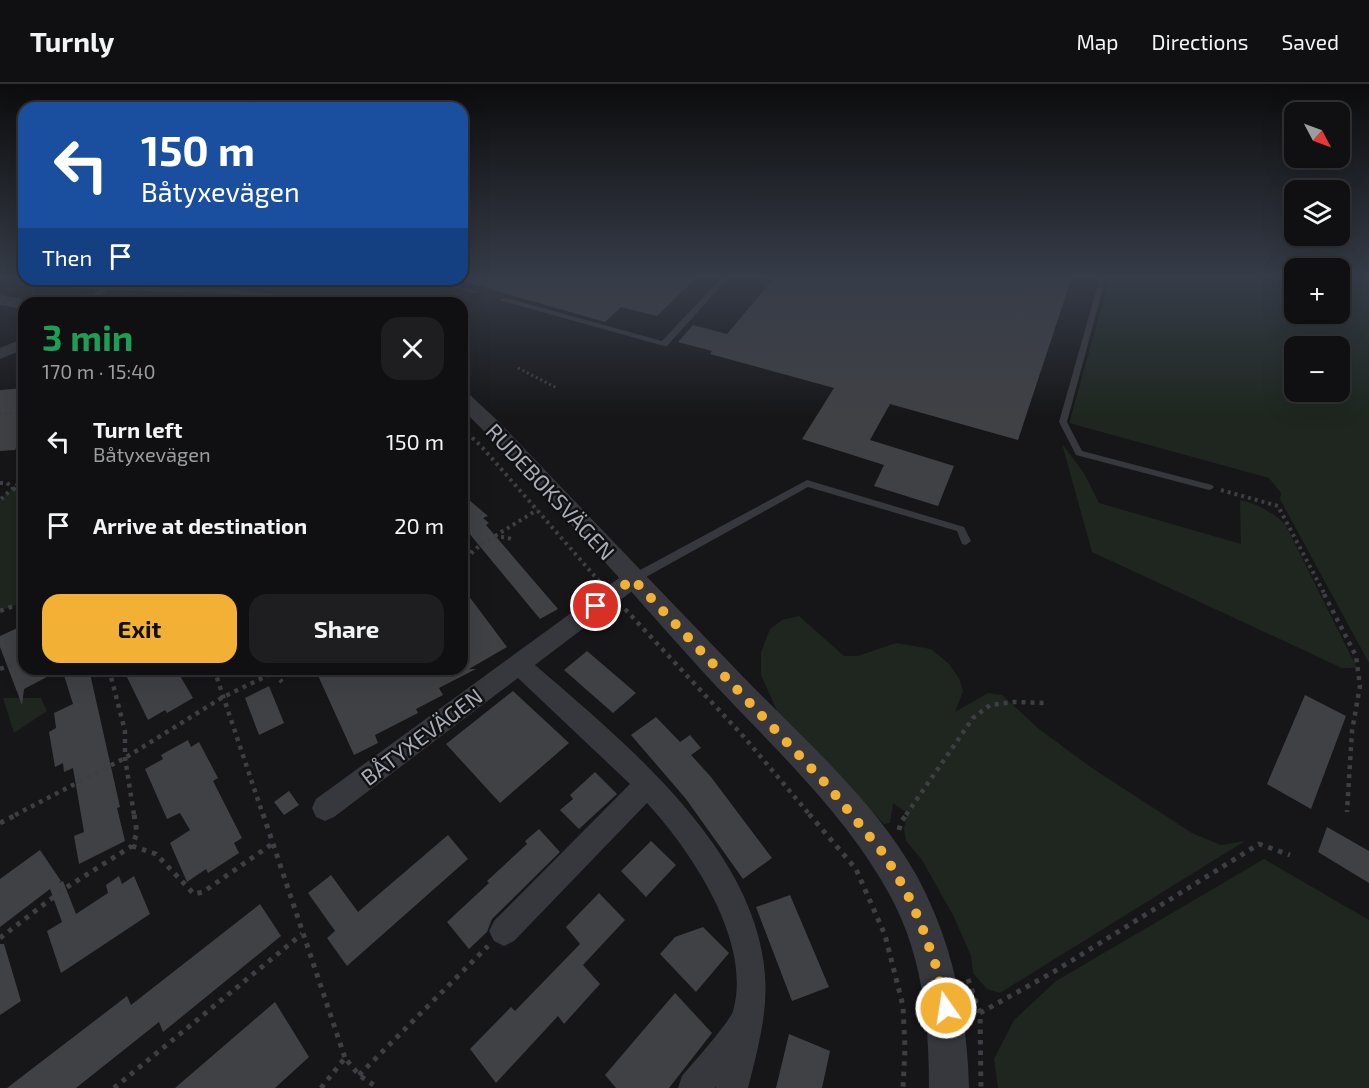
<!DOCTYPE html>
<html lang="en">
<head>
<meta charset="utf-8">
<style>
	body { margin:0; font-family:"Exo 2",sans-serif; background:#1e1e20; color:#f1f3f6; height:100vh; display:flex; flex-direction:column; font-size:22px; white-space:nowrap }
	* { box-sizing:border-box; margin:0 }
	p { font-size:20px; color:#9c9d9f }
	.icon { flex:none; width:33px; height:33px; fill:none; stroke:currentColor; stroke-width:2; stroke-linecap:round; stroke-linejoin:round }
	.map { position:relative; flex:1; overflow:hidden }
	.panel { position:absolute; left:18px; top:213px; width:450px; height:378px; display:flex; flex-direction:column; background:#101012; border-radius:18px; box-shadow:0 6px 24px #0002,0 0 0 2px #303032 }
	.panel>* { flex:none }
	.guide { position:absolute; left:18px; top:18px; width:450px; height:183px; border-radius:18px; box-shadow:0 6px 24px #0002,0 0 0 2px #303032; background:#1a4fa0; color:#fff; overflow:hidden }
	.needle { width:39px; rotate:131deg }
	.tools { position:absolute; left:1284px; top:18px; display:grid; gap:12px }
	.tools a { display:grid; place-items:center; width:66px; height:66px; border-radius:12px; background:#101012; box-shadow:0 6px 24px #0002,0 0 0 2px #303032; font-size:30px }
	.pin { position:absolute; display:grid; place-items:center; width:51px; height:51px; color:#fff; margin:-26px; border:3px solid #fff; border-radius:50%; box-shadow:0 2px 6px #0007 }
	.me { position:absolute; width:66px; margin:-33px; rotate:347deg; stroke-linejoin:round; filter:drop-shadow(0 0 4px #0008) }
	.turn { display:flex; align-items:center; gap:21px; height:126px; padding:0 24px; font-size:27px }
	.turn .icon { width:78px; height:78px; stroke-width:2.5 }
	.turn b { display:block; font-size:42px; line-height:51px }
	.then { display:flex; align-items:center; height:57px; padding:0 24px; background:#0003; gap:12px; font-size:22px }
	.round { display:grid; place-items:center; flex:none; width:63px; height:63px; border-radius:18px; background:#1e1e20 }
	.summary { display:flex; align-items:center; justify-content:space-between; height:102px; padding:0 24px }
	h1 { font-size:36px; font-weight:700; line-height:45px; color:#1e9e55 }
	.cta { display:flex; gap:12px; margin-top:auto; padding:12px 24px }
	.cta a { flex:1; height:69px; border-radius:18px; background:#f2b134; color:#111; font-size:24px; font-weight:700; line-height:69px; text-align:center }
	.cta a+a { background:#1e1e20; color:#f1f3f6 }
	ul { padding:0; list-style:none }
	li { display:flex; align-items:center; gap:18px; height:84px; padding:0 24px }
	li div { flex:1 }
	li b { display:block; font-size:22px }
	li em { font-style:normal }
	header { display:flex; align-items:center; gap:36px; box-sizing:border-box; height:84px; padding:0 30px; background:#101012; border-bottom:2px solid #303032 }
	header strong { font-size:28px }
	nav { display:flex; gap:33px; margin-inline-start:auto; font-size:21px }
	.map>svg:first-child { display:block }
	.green { fill:#1e261f; fill-rule:evenodd }
	.building { fill:#404145 }
	.lines { fill:none; stroke-linecap:round; stroke-linejoin:round }
	.path-far3 { stroke:#3d3f44; stroke-width:3; stroke-dasharray:2 3; stroke-linecap:butt }
	.path-far2 { stroke:#3d3f44; stroke-width:4; stroke-dasharray:3 4; stroke-linecap:butt }
	.path-far1 { stroke:#3d3f44; stroke-width:4.5; stroke-dasharray:4 5; stroke-linecap:butt }
	.path { stroke:#3d3f44; stroke-width:5; stroke-dasharray:4.5 6; stroke-linecap:butt }
	.service { fill:#37383d; fill-rule:evenodd }
	.minor { fill:#37383d; fill-rule:evenodd }
	.tertiary { fill:#37383d; fill-rule:evenodd }
	.route { stroke:#f2b134; stroke-width:10; stroke-dasharray:0 18 }
	.labels { text-anchor:middle; dominant-baseline:central; stroke-width:5; stroke-linejoin:round; paint-order:stroke }
	.street-label { font-size:22px; fill:#a8adb8; stroke:#111113 }
</style>
</head>
<body>
<header>
<strong>Turnly</strong>
<nav><a>Map</a><a>Directions</a><a>Saved</a></nav>
</header>
<div class="map">
<svg width="1369" height="1004" viewBox="0 0 1369 1004">
	<rect width="100%" height="100%" fill="#161618"/>
	<path class="green" d="M 1110,193 L 1294,193 L 1294,230 L 1340,230 L 1340,193 L 1369,193 L 1369,579 L 1280,415 L 1281,409 L 1269,394 L 1069,339 ZM 1294,262 L 1340,262 L 1340,308 L 1294,308 Z
		M 1062,360 L 1084,389 L 1099,419 L 1241,460 L 1240,416 C 1258,420 1272,428 1285,440 L 1357,584 L 1342,584 L 1092,468 Z
		M 13,404 L 24,413 L 24,518 L 0,527 L 0,416 Z
		M 799,532 L 844,572 L 858,572 L 896,559 L 931,565 L 949,580 L 959,594 L 963,607 L 955,628 L 988,609 L 1002,611 L 1039,645 L 1092,684 L 1192,749 L 1221,761 L 1245,757 L 1000,909 L 987,905 L 973,889 L 971,872 L 954,833 L 922,776 L 906,757 L 904,745 L 907,729 L 893,719 L 890,739 L 884,740 L 778,629 L 761,591 L 761,568 L 770,545 L 782,536 Z
		M 3,614 L 41,614 L 47,627 L 14,649 Z
		M 1264,775 L 1369,836 L 1369,1004 L 998,1004 L 994,975 L 1014,936 L 1056,897 Z"/>
	<path class="building" d="M 465,193 L 697,193 L 657,232 L 621,223 L 605,238 L 465,198 Z
		M 775,193 L 1072,193 L 1018,356 L 890,320 L 870,356 L 954,382 L 938,422 L 874,402 L 884,381 L 802,355 L 834,304 L 710,270 L 712,267 L 678,258 L 693,241 L 727,250 Z
		M 24,304 L 24,362 L 17,362 L 15,366 L 0,367 L 0,306 Z
		M 462,410 L 488,432 L 483,434 L 489,439 L 486,441 L 558,525 L 540,535 L 468,448 L 462,452 Z
		M 462,503 L 507,563 L 469,585 L 476,585 L 439,604 L 443,611 L 416,625 L 418,629 L 375,651 L 378,659 L 354,671 L 315,585 L 462,585 Z
		M 24,541 L 24,585 L 89,585 L 120,723 L 117,724 L 125,757 L 79,780 L 74,752 L 84,748 L 73,684 L 64,688 L 63,679 L 55,683 L 49,648 L 56,644 L 54,629 L 73,620 L 62,585 L 24,605 L 22,621 L 0,563 L 0,552 Z
		M 587,567 L 636,609 L 613,629 L 564,586 Z
		M 123,585 L 176,585 L 193,614 L 167,629 L 165,626 L 148,636 Z
		M 269,602 L 284,639 L 259,651 L 245,614 Z
		M 513,607 L 569,659 L 500,719 L 446,660 Z
		M 1305,611 L 1346,632 L 1311,725 L 1267,700 Z
		M 656,633 L 680,658 L 690,651 L 701,664 L 691,671 L 711,693 L 772,774 L 743,795 L 686,715 L 631,651 Z
		M 188,656 L 191,663 L 199,658 L 218,694 L 213,697 L 242,754 L 234,759 L 239,769 L 208,789 L 206,785 L 187,798 L 170,759 L 190,746 L 180,729 L 167,735 L 145,685 L 163,675 L 161,671 Z
		M 595,688 L 617,710 L 579,745 L 560,726 L 573,715 L 570,711 Z
		M 289,707 L 299,721 L 284,731 L 274,718 Z
		M 1327,743 L 1369,767 L 1369,799 L 1318,768 Z
		M 539,745 L 560,768 L 492,835 L 487,848 L 469,865 L 447,838 L 489,799 L 487,797 L 527,760 L 525,757 Z
		M 448,751 L 468,775 L 347,882 L 327,854 L 335,847 L 308,809 L 331,791 L 358,828 Z
		M 651,757 L 676,781 L 646,813 L 621,787 Z
		M 40,766 L 61,797 L 58,799 L 63,797 L 76,830 L 108,809 L 106,801 L 119,792 L 122,800 L 134,792 L 150,830 L 61,889 L 47,847 L 62,838 L 50,805 L 0,843 L 0,795 Z
		M 599,809 L 625,836 L 583,881 L 600,900 L 564,940 L 558,932 L 496,999 L 470,965 L 511,923 L 515,927 L 580,860 L 566,843 Z
		M 790,811 L 829,903 L 792,917 L 756,823 Z
		M 260,820 L 281,852 L 163,948 L 159,938 L 76,1004 L 7,1004 L 127,912 L 131,921 Z
		M 703,843 L 729,869 L 696,908 L 660,870 L 675,853 Z
		M 0,860 L 4,860 L 21,917 L 0,931 Z
		M 675,909 L 712,949 L 669,1004 L 616,1004 L 605,991 Z
		M 275,918 L 309,973 L 275,1004 L 175,1004 Z
		M 789,950 L 830,967 L 822,1004 L 776,1004 Z"/>
	<g class="lines">
		<path class="path-far3" d="M 39,211 L 68,214
			M 518,284 L 557,304
			M 10,329 L 24,309
			M 0,330 L 24,328"/>
		<path class="path-far2" d="M 462,344 L 482,363 L 599,497
			M 24,396 L 13,404 L 24,413
			M 0,399 L 7,399 L 13,404 L 0,416
			M 1221,406 L 1278,422 L 1325,511
			M 495,452 L 537,426
			M 462,464 L 471,468
			M 462,480 C 475,465 490,447 511,455
			M 462,490 L 466,493"/>
		<path class="path-far1" d="M 1324,510 L 1356,572 L 1360,602 L 1352,647 L 1347,728
			M 625,525 L 744,653 L 810,731
			M 0,527 L 24,518
			M 0,585 L 24,576
			M 109,585 L 125,647 L 125,674 L 134,731
			M 214,585 L 263,731
			M 274,589 L 282,598
			M 15,731 L 125,674 L 223,613 L 281,585
			M 906,731 L 973,634 L 990,621 L 1014,618 L 1045,619"/>
		<path class="path" d="M 263,730 L 345,974
			M 809,730 L 856,785 L 885,851 L 903,922 L 905,964 L 903,1004
			M 0,739 L 18,730
			M 899,746 L 901,738 L 907,730
			M 132,762 L 156,770 L 194,810 L 203,808 L 272,760
			M 0,854 L 64,805 L 132,762 L 137,749 L 134,730
			M 968,895 L 980,929 L 981,1004
			M 980,929 L 1055,887 L 1259,760 L 1290,771
			M 359,991 L 488,862
			M 114,1004 L 302,850
			M 321,1004 L 345,974 L 359,991 L 378,1004"/>
		<path class="service" d="M 722,193 L 729,193 L 667,262 L 664,262 L 499,216 L 506,214 L 662,257 Z
			M 1100,193 L 1106,193 L 1067,338 L 1082,367 L 1212,401 L 1214,403 L 1212,405 L 1209,406 L 1076,371 L 1075,369 L 1059,338 Z
			M 37,195 L 50,195 L 75,200 L 106,202 L 238,206 L 322,217 L 326,219 L 306,219 L 238,210 L 108,206 L 91,219 L 82,219 L 99,206 L 75,204 Z
			M 427,195 L 437,195 L 479,208 L 473,209 Z
			M 807,396 L 964,443 L 971,457 L 966,461 L 962,460 L 957,447 L 808,403 L 637,498 L 629,498 L 628,495 L 629,492 Z"/>
		<path class="minor" d="M 24,254 L 24,265 L 0,275 L 0,264 Z
			M 633,487 L 640,489 L 643,495 L 640,501 L 535,581 C 623,657 757,765 765,892 C 768,929 757,968 748,1004 L 716,1004 L 716,1002 L 715,1004 L 678,1004 L 682,992 C 692,980 730,938 733,927 C 753,858 691,767 647,719 L 514,857 L 504,862 L 494,857 L 489,847 L 494,837 L 630,700 L 518,594 L 334,733 L 325,737 L 316,733 L 312,724 L 316,715 L 626,489 Z"/>
		<path class="tertiary" d="M 0,211 L 30,216 L 32,219 L 24,219 L 24,225 L 0,221 Z
			M 462,308 L 469,310 L 500,339 C 584,427 668,515 752,602 C 811,662 877,720 918,794 C 953,860 967,930 969,1004 L 929,1004 C 929,941 923,876 894,819 C 849,731 770,661 704,589 C 624,501 547,409 462,325 Z"/>
	</g>
	<linearGradient id="sky" x2="0" y2="1"><stop stop-color="#0c0c0d"/><stop offset="0.58" stop-color="#363c48"/><stop offset="1" stop-color="#363c48" stop-opacity="0"/></linearGradient>
	<rect width="1369" height="333" fill="url(#sky)"/>
	<g class="lines">
		<path class="route" d="M 596,522 L 633,495 L 828,702 L 884,770 L 906,807 L 921,840 L 936,882 L 946,924"/>
	</g>
	<g class="labels">
		<g class="street-label">
			<text transform="translate(551 407) rotate(47)">RUDEBOKSVÄGEN</text>
			<text transform="translate(421 652) rotate(-37)">BÅTYXEVÄGEN</text>
		</g>
	</g>
</svg>
<div class="tools">
<a><svg class="needle" viewBox="-14 -14 28 28"><path d="M0-13l5 13h-10z" fill="#e53935"/><path d="M0 13l5-13h-10z" fill="#9c9d9f"/></svg></a>
<a><svg class="icon" aria-label="layers" viewBox="0 0 24 24"><path d="M12 4l9 5-9 5-9-5zM3 14l9 5 9-5"/></svg></a>
<a>+</a>
<a>−</a>
</div>
<div class="pin" style="left:596px;top:522px;background:#d93025"><svg class="icon" aria-label="arrive" viewBox="0 0 24 24"><path d="M6 21V4h12l-3 4 3 4H6"/></svg></div>
<svg class="me" style="left:946px;top:924px" viewBox="-20 -20 40 40"><circle r="17" fill="#f2b134" stroke="#fff" stroke-width="3"/><path d="M0-11L8 9 0 5-8 9z" fill="#fff"/></svg>
<div class="guide">
<div class="turn"><svg class="icon" aria-label="left" viewBox="0 0 24 24"><path d="M17 20v-9H6M10 6l-5 5 5 5"/></svg><div><b>150 m</b>Båtyxevägen</div></div>
<div class="then">Then<svg class="icon" aria-label="arrive" viewBox="0 0 24 24"><path d="M6 21V4h12l-3 4 3 4H6"/></svg></div>
</div>
<section class="panel">
<div class="summary"><div><h1>3 min</h1><p>170 m · 15:40</p></div><a class="round"><svg class="icon" aria-label="close" viewBox="0 0 24 24"><path d="M6 6l12 12M18 6L6 18"/></svg></a></div>
<ul>
<li><svg class="icon" aria-label="left" viewBox="0 0 24 24"><path d="M17 20v-9H6M10 6l-5 5 5 5"/></svg><div><b>Turn left</b><p>Båtyxevägen</p></div><em>150 m</em></li>
<li><svg class="icon" aria-label="arrive" viewBox="0 0 24 24"><path d="M6 21V4h12l-3 4 3 4H6"/></svg><div><b>Arrive at destination</b></div><em>20 m</em></li>
</ul>
<div class="cta"><a>Exit</a><a>Share</a></div>
</section>
</div>
</body>
</html>
